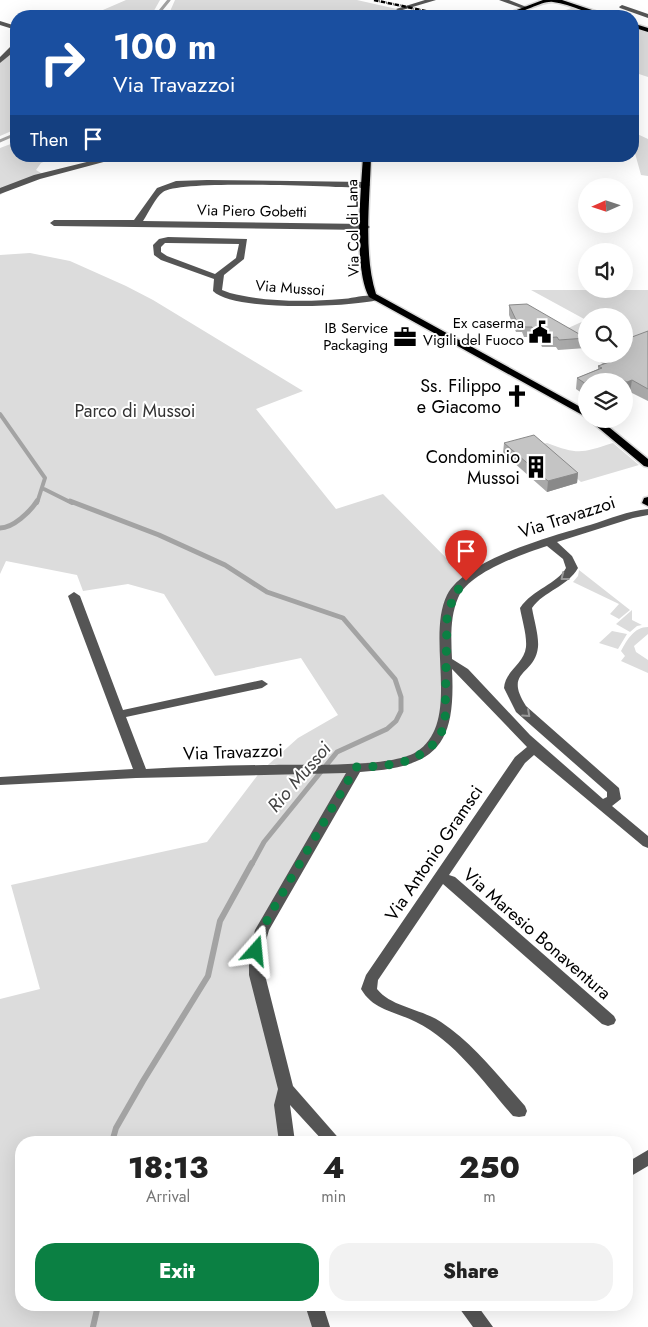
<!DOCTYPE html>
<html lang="en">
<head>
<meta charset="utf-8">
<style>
	body { margin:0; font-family:Jost,sans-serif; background:#f2f2f2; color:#222; height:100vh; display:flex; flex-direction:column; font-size:19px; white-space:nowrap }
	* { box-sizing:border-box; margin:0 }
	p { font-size:16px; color:#767676 }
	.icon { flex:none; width:28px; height:28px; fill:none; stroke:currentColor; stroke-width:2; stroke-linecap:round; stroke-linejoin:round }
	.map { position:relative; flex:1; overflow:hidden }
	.side { position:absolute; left:15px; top:1136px; width:618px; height:175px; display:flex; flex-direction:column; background:#fff; border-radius:20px; box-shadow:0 5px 20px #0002 }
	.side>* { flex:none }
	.banner { position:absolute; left:10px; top:10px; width:629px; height:152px; border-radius:20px; box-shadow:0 5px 20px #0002; background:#1a4fa0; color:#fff; overflow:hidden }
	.needle { width:32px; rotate:267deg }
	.controls { position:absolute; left:578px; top:178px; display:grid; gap:10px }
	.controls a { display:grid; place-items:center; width:55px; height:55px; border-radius:50%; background:#fff; box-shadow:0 5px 20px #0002; font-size:25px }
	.pin { position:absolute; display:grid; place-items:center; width:42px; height:42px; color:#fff; margin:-51px -21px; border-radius:50% 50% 50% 0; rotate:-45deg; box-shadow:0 0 5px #0007 }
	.pin .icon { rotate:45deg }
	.me { position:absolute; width:55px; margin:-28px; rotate:18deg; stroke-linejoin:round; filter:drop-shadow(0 0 4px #0008) }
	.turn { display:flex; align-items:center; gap:18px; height:105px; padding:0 20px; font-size:22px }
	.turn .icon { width:65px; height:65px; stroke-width:2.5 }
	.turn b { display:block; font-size:35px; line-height:42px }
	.then { display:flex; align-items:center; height:48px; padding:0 20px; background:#0003; gap:10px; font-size:19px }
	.eta { display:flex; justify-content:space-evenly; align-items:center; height:85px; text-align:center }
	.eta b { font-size:30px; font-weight:800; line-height:35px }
	.action { display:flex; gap:10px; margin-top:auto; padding:10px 20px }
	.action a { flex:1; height:58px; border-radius:20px; background:#0b8043; color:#fff; font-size:20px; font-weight:800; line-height:58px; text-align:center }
	.action a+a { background:#f2f2f2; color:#222 }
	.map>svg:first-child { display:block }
	.green { fill:#dcdcdc }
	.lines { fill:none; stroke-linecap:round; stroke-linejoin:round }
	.stream-far3 { stroke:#a3a3a3; stroke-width:3 }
	.stream-far2 { stroke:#a3a3a3; stroke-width:4 }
	.stream-far1 { stroke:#a3a3a3; stroke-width:5 }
	.stream { stroke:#a3a3a3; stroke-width:6 }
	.major-casing { stroke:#dbdbdb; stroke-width:3 }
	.minor { fill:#555; fill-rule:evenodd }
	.major { fill:#000; fill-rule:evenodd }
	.rail { stroke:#000; stroke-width:2.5; stroke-dasharray:4.5 1 0.5 1; stroke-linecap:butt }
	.wall { fill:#a9a9a9 }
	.shaded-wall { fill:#898989 }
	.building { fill:#c4c4c4; stroke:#898989 }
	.oneway { stroke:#999 }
	.route { stroke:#0b8043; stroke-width:9; stroke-dasharray:0 16.2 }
	.labels { text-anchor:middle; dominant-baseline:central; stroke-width:4; stroke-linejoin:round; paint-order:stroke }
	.far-street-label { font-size:15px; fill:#000; stroke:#fff }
	.far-poi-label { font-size:15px; fill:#000; stroke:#fff; text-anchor:end }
	.poi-label { font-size:18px; fill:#000; stroke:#fff; text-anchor:end }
	.park-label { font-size:18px; fill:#333; stroke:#fff }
	.street-label { font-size:18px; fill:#000; stroke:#fff }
	.water-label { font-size:19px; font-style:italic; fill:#444; stroke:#fff }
</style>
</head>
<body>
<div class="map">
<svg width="648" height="1327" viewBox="0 0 648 1327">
	<rect width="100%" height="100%" fill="#fff"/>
	<path class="green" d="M 126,0 L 160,0 L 151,16 L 89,16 Z
		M 175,0 L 357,0 L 401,10 L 357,16 L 256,16 L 247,10 L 232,16 L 168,16 Z
		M 580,5 L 606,16 L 549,16 Z
		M 632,27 L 648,31 L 648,77 L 633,72 Z
		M 16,48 L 16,129 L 0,136 L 0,63 Z
		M 633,132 L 648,139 L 648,176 L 641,175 L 633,146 Z
		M 16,142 L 16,156 L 58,156 L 41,163 L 36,170 L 46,176 L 8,190 L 0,195 L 0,148 Z
		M 30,253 L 70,261 L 126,286 L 153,300 L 303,391 L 256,409 L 336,509 L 383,494 L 458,570 L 471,575 L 454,586 L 438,732 L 411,758 L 350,769 L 250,943 L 263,973 L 292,1086 L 275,1106 L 281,1142 L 21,1142 L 21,1305 L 308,1305 L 313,1327 L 0,1327 L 0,999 L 40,989 L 11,885 L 207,842 L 260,772 L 298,738 L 338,715 L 301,658 L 215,676 L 164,594 L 128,584 L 83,591 L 77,575 L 6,561 L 0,574 L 0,255 Z
		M 531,290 L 648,290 L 648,341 L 624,350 L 624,316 L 586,316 L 586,340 L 566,329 L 586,320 Z
		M 547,443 C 579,455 581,453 613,443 L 639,465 L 581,482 L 539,445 Z
		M 579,570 L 630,610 L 619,619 L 610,614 L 619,604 L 573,582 L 578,576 Z
		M 632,610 L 632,620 L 642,625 L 637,626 L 630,632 L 616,624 Z
		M 648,627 L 648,634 L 634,646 L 636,652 L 648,660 L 648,673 L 621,661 L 625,656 L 621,651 C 627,640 634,627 648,627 Z
		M 612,631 L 627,634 L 618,649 L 599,643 Z"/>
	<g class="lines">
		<path class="stream-far3" d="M 156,16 L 169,0
			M 0,141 L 16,134"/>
		<path class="stream-far2" d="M 0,414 L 45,478 L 37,503
			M 44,489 L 72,503"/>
		<path class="stream-far1" d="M 70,501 L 159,535 L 225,565 L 267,592 L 343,618 L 395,679 L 401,697 L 401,711 L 396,721 L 387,729 L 337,752 L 264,842 L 252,864
			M 0,528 C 13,528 30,512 37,501"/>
		<path class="stream" d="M 112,1142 L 116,1128 L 143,1081 L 208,976 L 220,921 L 252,863
			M 93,1327 L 98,1305"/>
		<defs>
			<path id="major" d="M 543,0 L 562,0 L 610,16 C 590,17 573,4 553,2 C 541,0 518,17 501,16 Z
				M 632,23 L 648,28 L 648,32 L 632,27 Z
				M 363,156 L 371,156 C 370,199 363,253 376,294 L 586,410 L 586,417 L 369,297 C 353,267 361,191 363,156 Z
				M 588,419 L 599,419 L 648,459 L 648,467 L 644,466 Z
				M 648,497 L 648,506 L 642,503 L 644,498 Z"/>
		</defs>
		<use href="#major" class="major-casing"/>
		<path class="minor" d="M 425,0 L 436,0 L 399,11 L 396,9 Z
			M 499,0 L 509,0 L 529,8 L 524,9 Z
			M 622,5 L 648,14 L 648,18 L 620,8 L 619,7 Z
			M 0,21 L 16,26 L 16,30 L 0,25 Z
			M 13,44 L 16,44 L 16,50 L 0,63 L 0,57 Z
			M 111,156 L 126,156 L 40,179 L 0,194 L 0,188 L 34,175 Z
			M 207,180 L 366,182 L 370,185 L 366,188 C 335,187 179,179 163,192 C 155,198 149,212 143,221 L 366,224 L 370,227 L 366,230 L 54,226 L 50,223 L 54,220 L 134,220 L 157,188 L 176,181 Z
			M 168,237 L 247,239 L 244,259 L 224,275 L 222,290 L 230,293 C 265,302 306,302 342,299 C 352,299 372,292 380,298 L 378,300 C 349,307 234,312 213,291 L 214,279 L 161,260 L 154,255 L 153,245 L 159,239 ZM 165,243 L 168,243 L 239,244 L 236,258 L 215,274 L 167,256 L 161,252 L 161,247 Z
			M 648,509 L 648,515 L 633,518 L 557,542 L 572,556 L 578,568 C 567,587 544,591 532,608 C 534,620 539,636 538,647 C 535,676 503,670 526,706 L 619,788 L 621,799 L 612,806 L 648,836 L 648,848 L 643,846 L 534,755 L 525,763 L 449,875 L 455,877 L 614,1016 L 616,1020 L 614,1024 L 608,1026 L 602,1024 L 443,884 L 378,980 L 377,989 C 391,1007 422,1009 441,1022 C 474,1044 499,1077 525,1106 L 527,1111 L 525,1116 L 519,1117 L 513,1116 C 484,1083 456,1042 416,1022 C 395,1011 374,1011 361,989 L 366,975 L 515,757 L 527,747 L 452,669 C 456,746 437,767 360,772 L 269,930 L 263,951 L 265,975 L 293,1086 L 342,1142 L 324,1142 L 290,1105 L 295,1142 L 279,1142 L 274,1105 L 278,1089 L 249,975 L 249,951 L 255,930 L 346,773 L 136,778 L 0,785 L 0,777 L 133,769 L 68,596 L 74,592 L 80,596 L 123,710 L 262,680 L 268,684 L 262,688 L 126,717 L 146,769 C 188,767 231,765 274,765 C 306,764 391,768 416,752 C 463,722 425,640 447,595 C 465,559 553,536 590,525 C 609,519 628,511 648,509 ZM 547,546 L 563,559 L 566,568 C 557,584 533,589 520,608 C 522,620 527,635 526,647 C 524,664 505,671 504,688 L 516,712 L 607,792 L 607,797 L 603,799 L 530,735 L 468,669 L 452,659 C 451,638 450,617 458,598 C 469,572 523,554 547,546 Z
			M 648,1150 L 648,1166 L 626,1179 L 626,1163 Z
			M 305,1305 L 323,1305 L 330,1327 L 312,1327 Z
			M 457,1305 L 477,1305 L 493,1327 L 473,1327 Z"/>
		<use href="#major" class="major"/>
		<path class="rail" d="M 374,0 L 435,13"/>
	</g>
	<path class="wall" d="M 509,305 L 586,338 L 586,348 L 558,350 L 556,347 L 542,347 L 540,342 L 534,342 L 531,337 L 524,337 L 522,332 L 516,332 L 509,315 Z
		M 648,331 L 648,401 L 630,392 L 626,394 L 624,393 L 624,381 L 586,381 L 586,396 L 576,389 L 577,378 L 598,369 L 598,366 L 603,364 L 597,360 L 598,354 L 624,354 Z
		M 504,443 L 578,473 L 577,483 L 547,492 L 503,453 Z"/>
	<path class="shaded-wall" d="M 632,380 L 630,392 L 626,394 L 627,382 Z
		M 578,473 L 577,483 L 547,492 L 548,481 Z"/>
	<path class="building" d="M 527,304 L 586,338 L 559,340 L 557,337 L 543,338 L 540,332 L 534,332 L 532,327 L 525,327 L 523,322 L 517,322 L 509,305 Z
		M 648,331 L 648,389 L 632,380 L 627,382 L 621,379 L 614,381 L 586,381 L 586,384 L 577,378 L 602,368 L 598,366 L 612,361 L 604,356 L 608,354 L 624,354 L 624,340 Z
		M 534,435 L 578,473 L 548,481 L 504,443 Z"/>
	<defs><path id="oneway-chevron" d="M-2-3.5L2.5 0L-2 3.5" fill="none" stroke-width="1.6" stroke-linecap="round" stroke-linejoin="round" transform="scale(1.25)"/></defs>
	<g class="oneway">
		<use href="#oneway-chevron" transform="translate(564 577) rotate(142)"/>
		<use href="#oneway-chevron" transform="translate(527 714) rotate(42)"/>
	</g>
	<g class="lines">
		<path class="route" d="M 256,951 L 268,918 L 356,767 C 392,767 433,762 445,723 L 447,618 L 454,594 L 466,581"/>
	</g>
	<defs>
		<symbol id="civic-bare" viewBox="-9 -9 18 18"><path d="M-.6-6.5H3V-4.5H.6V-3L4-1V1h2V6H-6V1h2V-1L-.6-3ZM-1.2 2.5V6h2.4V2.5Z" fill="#000" stroke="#fff" stroke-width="2.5" paint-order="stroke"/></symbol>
		<symbol id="office-bare" viewBox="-9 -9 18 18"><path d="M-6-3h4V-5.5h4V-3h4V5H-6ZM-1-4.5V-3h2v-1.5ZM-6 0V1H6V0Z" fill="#000" stroke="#fff" stroke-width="2.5" paint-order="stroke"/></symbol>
		<symbol id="church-bare" viewBox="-9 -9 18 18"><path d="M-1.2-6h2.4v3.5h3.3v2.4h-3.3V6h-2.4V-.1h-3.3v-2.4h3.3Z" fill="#000" stroke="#fff" stroke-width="2.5" paint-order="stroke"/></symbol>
		<symbol id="building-bare" viewBox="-9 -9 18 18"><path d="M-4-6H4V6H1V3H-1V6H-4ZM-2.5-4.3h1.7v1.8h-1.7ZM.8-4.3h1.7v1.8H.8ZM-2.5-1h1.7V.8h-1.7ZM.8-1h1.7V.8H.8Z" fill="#000" stroke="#fff" stroke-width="2.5" paint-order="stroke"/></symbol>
	</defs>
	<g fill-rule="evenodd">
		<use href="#civic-bare" x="524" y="316" width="32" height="32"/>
		<use href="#office-bare" x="389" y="321" width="32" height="32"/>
		<use href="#church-bare" x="501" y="380" width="32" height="32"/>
		<use href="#building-bare" x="520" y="451" width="32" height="32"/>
	</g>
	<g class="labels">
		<g class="far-street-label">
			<text transform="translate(252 211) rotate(1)">Via Piero Gobetti</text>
			<text transform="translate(353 228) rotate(-91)">Via Col di Lana</text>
			<text transform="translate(290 288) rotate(4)">Via Mussoi</text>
		</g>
		<g class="far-poi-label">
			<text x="524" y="323">Ex caserma<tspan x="524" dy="17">Vigili del Fuoco</tspan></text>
			<text x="388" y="328">IB Service<tspan x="388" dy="17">Packaging</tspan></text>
		</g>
		<g class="poi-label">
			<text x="501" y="386">Ss. Filippo<tspan x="501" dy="21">e Giacomo</tspan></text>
			<text x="520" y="457">Condominio<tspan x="520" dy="21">Mussoi</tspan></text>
		</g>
		<g class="park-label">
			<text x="135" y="411">Parco di Mussoi</text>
		</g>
		<g class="street-label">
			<text transform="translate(567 517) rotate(-18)">Via Travazzoi</text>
			<text transform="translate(233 752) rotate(-2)">Via Travazzoi</text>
			<text transform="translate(434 853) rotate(-56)">Via Antonio Gramsci</text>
			<text transform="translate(537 934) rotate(41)">Via Maresio Bonaventura</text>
		</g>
		<g class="water-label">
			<text transform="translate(299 777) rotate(-49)">Rio Mussoi</text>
		</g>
	</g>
</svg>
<div class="controls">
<a><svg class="needle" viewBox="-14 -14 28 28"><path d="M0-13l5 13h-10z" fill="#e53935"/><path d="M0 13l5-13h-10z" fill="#767676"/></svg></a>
<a><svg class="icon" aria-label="sound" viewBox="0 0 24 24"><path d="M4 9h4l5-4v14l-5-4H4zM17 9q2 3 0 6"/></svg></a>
<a><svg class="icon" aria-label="search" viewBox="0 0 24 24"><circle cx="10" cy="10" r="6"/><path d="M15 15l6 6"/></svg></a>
<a><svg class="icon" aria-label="layers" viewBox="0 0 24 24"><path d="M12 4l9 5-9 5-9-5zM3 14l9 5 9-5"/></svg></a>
</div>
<div class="pin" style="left:466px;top:581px;background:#d93025"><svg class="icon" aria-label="arrive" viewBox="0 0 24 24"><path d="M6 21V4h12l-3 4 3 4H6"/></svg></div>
<svg class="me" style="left:256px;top:951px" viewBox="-20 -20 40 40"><path d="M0-17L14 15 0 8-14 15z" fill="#0b8043" stroke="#fff" stroke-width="4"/></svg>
<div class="banner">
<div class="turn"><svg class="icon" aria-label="right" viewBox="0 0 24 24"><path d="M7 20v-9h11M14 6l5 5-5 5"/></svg><div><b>100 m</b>Via Travazzoi</div></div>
<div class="then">Then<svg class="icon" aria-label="arrive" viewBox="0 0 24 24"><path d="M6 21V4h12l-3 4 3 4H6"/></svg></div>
</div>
<section class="side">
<div class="eta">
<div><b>18:13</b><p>Arrival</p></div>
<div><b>4</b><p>min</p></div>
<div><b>250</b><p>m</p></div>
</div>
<div class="action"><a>Exit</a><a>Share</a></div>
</section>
</div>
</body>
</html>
